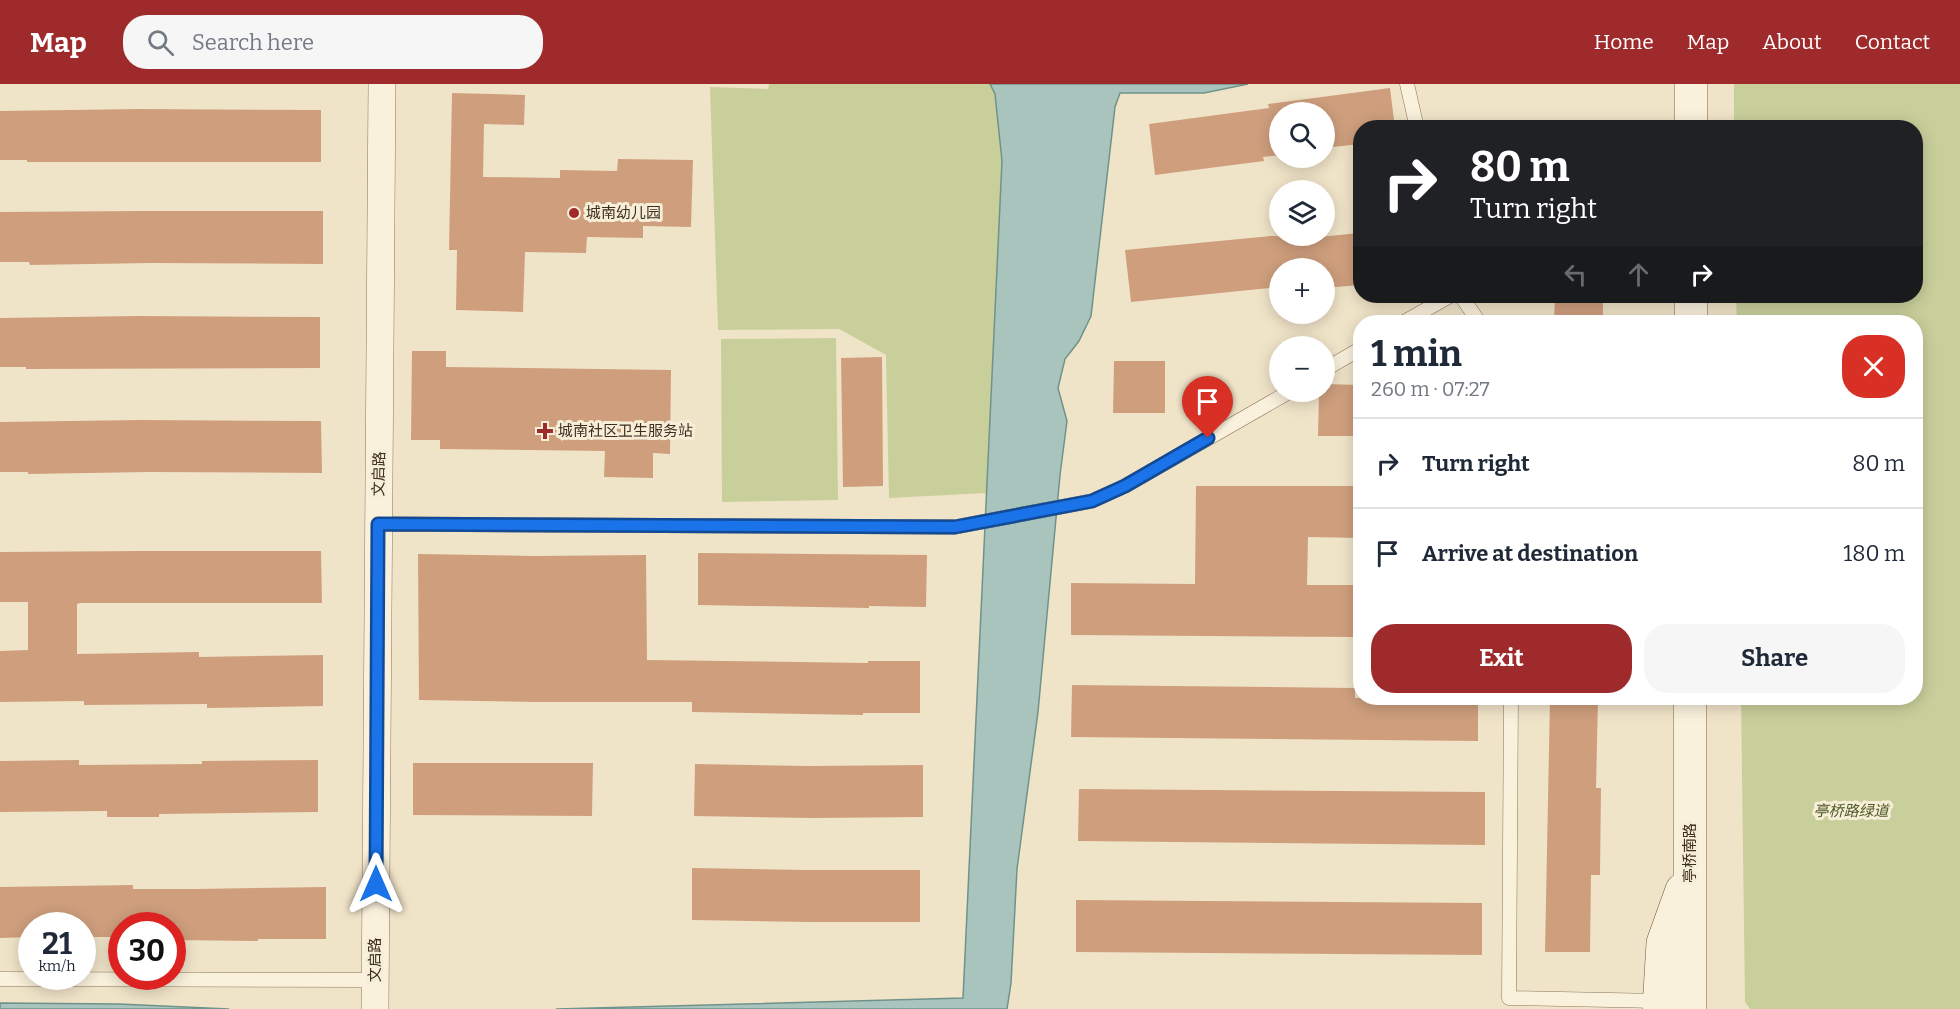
<!DOCTYPE html>
<html lang="en">
<head>
<meta charset="utf-8">
<style>
	body { margin:0; font-family:Bitter,"Noto Sans SC",serif; background:#f6f6f7; color:#1f2937; height:100vh; display:flex; flex-direction:column; font-size:22px; white-space:nowrap }
	* { box-sizing:border-box; margin:0 }
	p { font-size:20px; color:#747a83 }
	.icon { flex:none; width:33px; height:33px; fill:none; stroke:currentColor; stroke-width:2; stroke-linecap:round; stroke-linejoin:round }
	.map { position:relative; flex:1; overflow:hidden }
	.panel { position:absolute; left:1353px; top:231px; width:570px; height:390px; display:flex; flex-direction:column; background:#fff; border-radius:24px; box-shadow:0 3px 15px #0003 }
	.panel>* { flex:none }
	.guide { position:absolute; left:1353px; top:36px; width:570px; height:183px; border-radius:24px; box-shadow:0 3px 15px #0003; background:#202124; color:#fff; overflow:hidden }
	.fabs { position:absolute; left:1269px; top:18px; display:grid; gap:12px }
	.fabs a { display:grid; place-items:center; width:66px; height:66px; border-radius:50%; background:#fff; box-shadow:0 3px 15px #0003; font-size:30px }
	.speed { position:absolute; left:18px; top:828px; display:flex; gap:12px; font-size:30px; font-weight:700; text-align:center }
	.speed>* { display:grid; place-content:center; width:78px; height:78px; border-radius:50%; background:#fff; box-shadow:0 3px 15px #0003; line-height:1 }
	.speed small { font-size:15px; font-weight:400 }
	.speed .limit { border:9px solid #d22; background:#fff; color:#111 }
	.pin { position:absolute; display:grid; place-items:center; width:51px; height:51px; color:#fff; margin:-62px -26px; border-radius:50% 50% 50% 0; rotate:-45deg; box-shadow:0 0 6px #0007 }
	.pin .icon { rotate:45deg }
	.me { position:absolute; width:66px; margin:-33px; rotate:0deg; stroke-linejoin:round; filter:drop-shadow(0 0 4px #0008) }
	.turn { display:flex; align-items:center; gap:21px; height:126px; padding:0 18px; font-size:27px }
	.turn .icon { width:78px; height:78px; stroke-width:2.5 }
	.turn b { display:block; font-size:42px; line-height:51px }
	.lanes { display:flex; align-items:center; height:57px; padding:0 18px; background:#0003; justify-content:center; gap:30px; direction:ltr }
	.lanes .off { opacity:.35 }
	.round { display:grid; place-items:center; flex:none; width:63px; height:63px; border-radius:24px; background:#f6f6f7 }
	.headline { display:flex; align-items:center; justify-content:space-between; height:102px; padding:0 18px }
	h1 { font-size:36px; font-weight:700; line-height:45px }
	.action { display:flex; gap:12px; margin-top:auto; padding:12px 18px }
	.action a { flex:1; height:69px; border-radius:24px; background:#9e2a2b; color:#fff; font-size:24px; font-weight:700; line-height:69px; text-align:center }
	.action a+a { background:#f6f6f7; color:#1f2937 }
	ul { padding:0; list-style:none }
	li { display:flex; align-items:center; gap:18px; height:90px; padding:0 18px; border-top:2px solid #e0e1e3 }
	li div { flex:1 }
	li b { display:block; font-size:22px }
	li em { font-style:normal }
	header { display:flex; align-items:center; gap:36px; box-sizing:border-box; height:84px; padding:0 30px; background:#9e2a2b; color:#fff }
	header strong { font-size:28px }
	nav { display:flex; gap:33px; margin-inline-start:auto; font-size:21px }
	.search { width:420px; height:54px; background:#f6f6f7; display:flex; align-items:center; gap:15px; box-sizing:border-box; padding:0 21px; border-radius:24px; color:#747a83; font-size:22px }
	.map>svg:first-child { display:block }
	.green { fill:#c9cf9b }
	.water { fill:#a9c4bc; stroke:#6f938a; stroke-width:1.5 }
	.building { fill:#cf9f7d }
	.lines { fill:none; stroke-linecap:round; stroke-linejoin:round }
	.lane-casing { stroke:#8d765c; stroke-width:15 }
	.street-casing { stroke:#8d765c; stroke-width:28 }
	.secondary-casing { stroke:#6f573f; stroke-width:34 }
	.lane { stroke:#faf1dc; stroke-width:14 }
	.street { stroke:#faf1dc; stroke-width:27 }
	.secondary { stroke:#faf1dc; stroke-width:33 }
	.route-casing { stroke:#114b97; stroke-width:15 }
	.route { stroke:#1a73e8; stroke-width:10 }
	.poi-dot { fill:#9e2a2b; stroke:#f7eed8; stroke-width:2 }
	.labels { text-anchor:middle; dominant-baseline:central; stroke-width:6; stroke-linejoin:round; paint-order:stroke }
	.poi-label { font-size:15px; fill:#3d2e20; stroke:#f7eed8; text-anchor:start }
	.street-label { font-size:15px; fill:#3d2e20; stroke:#f7eed8 }
	.park-label { font-size:15px; font-style:italic; fill:#4d5a26; stroke:#f7eed8 }
</style>
</head>
<body>
<header>
<strong>Map</strong>
<div class="search"><svg class="icon" aria-label="search" viewBox="0 0 24 24"><circle cx="10" cy="10" r="6"/><path d="M15 15l6 6"/></svg>Search here</div>
<nav><a>Home</a><a>Map</a><a>About</a><a>Contact</a></nav>
</header>
<div class="map">
<svg width="1960" height="925" viewBox="0 0 1960 925">
	<rect width="100%" height="100%" fill="#f0e4c8"/>
	<path class="green" d="M 769,0 L 990,0 L 995,10 L 1002,77 L 987,409 L 889,414 L 886,271 L 839,245 L 718,246 L 710,3 L 768,5 Z
		M 1734,0 L 1960,0 L 1960,925 L 1750,925 L 1745,918 L 1741,614 L 1916,614 L 1916,238 L 1737,238 L 1736,212 L 1916,212 L 1916,44 L 1734,43 Z
		M 836,254 L 838,416 L 722,418 L 721,255 Z"/>
	<path class="water" d="M 990,0 L 1248,0 L 1204,9 L 1120,9 L 1115,23 L 1091,232 L 1079,257 L 1065,275 L 1058,304 L 1067,337 L 1060,391 L 1038,628 L 1017,785 L 1011,899 L 1007,925 L 556,925 L 963,914 L 1002,77 L 995,10 Z
		M 0,919 L 119,920 L 229,925 L 0,925 Z"/>
	<path class="building" d="M 1390,4 L 1395,44 L 1360,44 L 1360,60 L 1324,64 L 1324,28 L 1280,28 L 1280,71 L 1263,73 L 1264,77 L 1155,91 L 1149,40 L 1269,24 L 1268,20 Z
		M 452,9 L 525,11 L 524,41 L 484,40 L 483,93 L 560,94 L 560,86 L 617,87 L 618,75 L 693,76 L 691,143 L 643,142 L 643,154 L 587,153 L 586,169 L 525,168 L 523,228 L 456,226 L 457,166 L 449,166 Z
		M 139,25 L 321,26 L 321,78 L 27,78 L 27,76 L 0,76 L 0,27 Z
		M 141,127 L 323,127 L 323,180 L 150,179 L 30,181 L 29,178 L 0,178 L 0,128 Z
		M 1359,149 L 1360,201 L 1324,204 L 1324,184 L 1280,184 L 1280,203 L 1131,218 L 1125,166 L 1271,152 L 1298,152 L 1299,155 Z
		M 1555,212 L 1603,212 L 1603,238 L 1554,238 Z
		M 138,232 L 320,233 L 320,284 L 26,285 L 26,283 L 0,283 L 0,234 Z
		M 412,267 L 446,267 L 446,283 L 671,286 L 670,370 L 653,369 L 653,394 L 604,393 L 605,367 L 440,365 L 440,356 L 411,356 Z
		M 882,273 L 883,402 L 843,403 L 841,274 Z
		M 1114,277 L 1165,277 L 1165,329 L 1113,329 Z
		M 1324,300 L 1360,301 L 1360,352 L 1318,352 L 1319,308 L 1324,308 Z
		M 140,336 L 321,337 L 322,389 L 149,388 L 28,390 L 28,388 L 0,388 L 0,338 Z
		M 1196,402 L 1360,402 L 1360,454 L 1308,453 L 1307,501 L 1354,501 L 1355,553 L 1071,551 L 1071,499 L 1195,500 Z
		M 140,467 L 321,467 L 322,519 L 80,519 L 77,520 L 77,570 L 199,568 L 199,573 L 323,571 L 323,622 L 207,624 L 207,620 L 84,621 L 84,617 L 0,618 L 0,567 L 28,566 L 28,518 L 0,518 L 0,468 Z
		M 698,469 L 927,471 L 926,523 L 869,522 L 869,524 L 698,521 Z
		M 418,470 L 534,472 L 646,471 L 647,576 L 868,579 L 868,577 L 920,577 L 920,629 L 863,629 L 863,631 L 692,628 L 692,618 L 537,618 L 419,616 Z
		M 1072,601 L 1355,604 L 1355,614 L 1478,614 L 1478,657 L 1071,653 Z
		M 1550,614 L 1598,614 L 1596,704 L 1601,704 L 1600,791 L 1591,791 L 1590,868 L 1545,868 Z
		M 79,676 L 79,681 L 202,680 L 202,677 L 318,676 L 318,728 L 159,730 L 159,733 L 107,733 L 107,727 L 0,728 L 0,677 Z
		M 413,679 L 593,679 L 592,732 L 413,731 Z
		M 695,680 L 810,682 L 923,681 L 923,733 L 813,734 L 694,732 Z
		M 1079,705 L 1485,708 L 1485,761 L 1078,757 Z
		M 692,784 L 807,786 L 920,786 L 920,838 L 810,838 L 692,836 Z
		M 133,801 L 133,805 L 195,805 L 326,803 L 326,855 L 258,855 L 258,857 L 172,856 L 172,842 L 122,842 L 122,853 L 82,853 L 82,842 L 32,842 L 32,853 L 0,854 L 0,803 Z
		M 1076,816 L 1482,819 L 1482,871 L 1076,868 Z"/>
	<g class="lines">
		<defs>
			<path id="lane" d="M 1407,0 L 1417,44
				M 1461,212 L 1479,238
				M 1404,238 L 1450,212
				M 1324,286 L 1360,265
				M 378,440 L 955,443 L 1092,417 L 1125,402 L 1289,308
				M 1511,614 L 1509,914 L 1659,917
				M 0,895 L 375,896"/>
			<path id="street" d="M 375,925 L 382,0"/>
			<path id="secondary" d="M 1691,44 L 1691,0
				M 1691,238 L 1691,212
				M 1659,925 L 1663,859 L 1682,806
				M 1690,925 L 1690,614"/>
		</defs>
		<use href="#lane" class="lane-casing"/>
		<use href="#street" class="street-casing"/>
		<use href="#secondary" class="secondary-casing"/>
		<use href="#lane" class="lane"/>
		<use href="#street" class="street"/>
		<use href="#secondary" class="secondary"/>
	</g>
	<g class="lines">
		<defs>
			<path id="route" d="M 376,800 L 378,440 L 955,443 L 1092,417 L 1125,402 L 1208,354"/>
		</defs>
		<use href="#route" class="route-casing"/>
		<use href="#route" class="route"/>
	</g>
	<g class="poi-dot">
		<circle cx="574" cy="129" r="6"/>
		<path d="M542 338h6v6h6v6h-6v6h-6v-6h-6v-6h6z"/>
	</g>
	<g class="labels">
		<g class="poi-label">
			<text x="586" y="129">城南幼儿园</text>
			<text x="558" y="347">城南社区卫生服务站</text>
		</g>
		<g class="street-label">
			<text transform="translate(379 390) rotate(-89)">文启路</text>
			<text transform="translate(1690 769) rotate(-90)">亭桥南路</text>
			<text transform="translate(375 876) rotate(-90)">文启路</text>
		</g>
		<g class="park-label">
			<text x="1851" y="727">亭桥路绿道</text>
		</g>
	</g>
</svg>
<div class="fabs">
<a><svg class="icon" aria-label="search" viewBox="0 0 24 24"><circle cx="10" cy="10" r="6"/><path d="M15 15l6 6"/></svg></a>
<a><svg class="icon" aria-label="layers" viewBox="0 0 24 24"><path d="M12 4l9 5-9 5-9-5zM3 14l9 5 9-5"/></svg></a>
<a>+</a>
<a>−</a>
</div>
<div class="speed"><div>21<small>km/h</small></div><div class="limit">30</div></div>
<div class="pin" style="left:1208px;top:354px;background:#d93025"><svg class="icon" aria-label="arrive" viewBox="0 0 24 24"><path d="M6 21V4h12l-3 4 3 4H6"/></svg></div>
<svg class="me" style="left:376px;top:800px" viewBox="-20 -20 40 40"><path d="M0-17L14 15 0 8-14 15z" fill="#1a73e8" stroke="#fff" stroke-width="4"/></svg>
<div class="guide">
<div class="turn"><svg class="icon" aria-label="right" viewBox="0 0 24 24"><path d="M7 20v-9h11M14 6l5 5-5 5"/></svg><div><b>80 m</b>Turn right</div></div>
<div class="lanes"><svg class="icon off" aria-label="left" viewBox="0 0 24 24"><path d="M17 20v-9H6M10 6l-5 5 5 5"/></svg><svg class="icon off" aria-label="ahead" viewBox="0 0 24 24"><path d="M12 20V5M6 11l6-6 6 6"/></svg><svg class="icon" aria-label="right" viewBox="0 0 24 24"><path d="M7 20v-9h11M14 6l5 5-5 5"/></svg></div>
</div>
<section class="panel">
<div class="headline"><div><h1>1 min</h1><p>260 m · 07:27</p></div><a class="round" style="background:#d93025;color:#fff"><svg class="icon" aria-label="close" viewBox="0 0 24 24"><path d="M6 6l12 12M18 6L6 18"/></svg></a></div>
<ul>
<li><svg class="icon" aria-label="right" viewBox="0 0 24 24"><path d="M7 20v-9h11M14 6l5 5-5 5"/></svg><div><b>Turn right</b></div><em>80 m</em></li>
<li><svg class="icon" aria-label="arrive" viewBox="0 0 24 24"><path d="M6 21V4h12l-3 4 3 4H6"/></svg><div><b>Arrive at destination</b></div><em>180 m</em></li>
</ul>
<div class="action"><a>Exit</a><a>Share</a></div>
</section>
</div>
</body>
</html>
